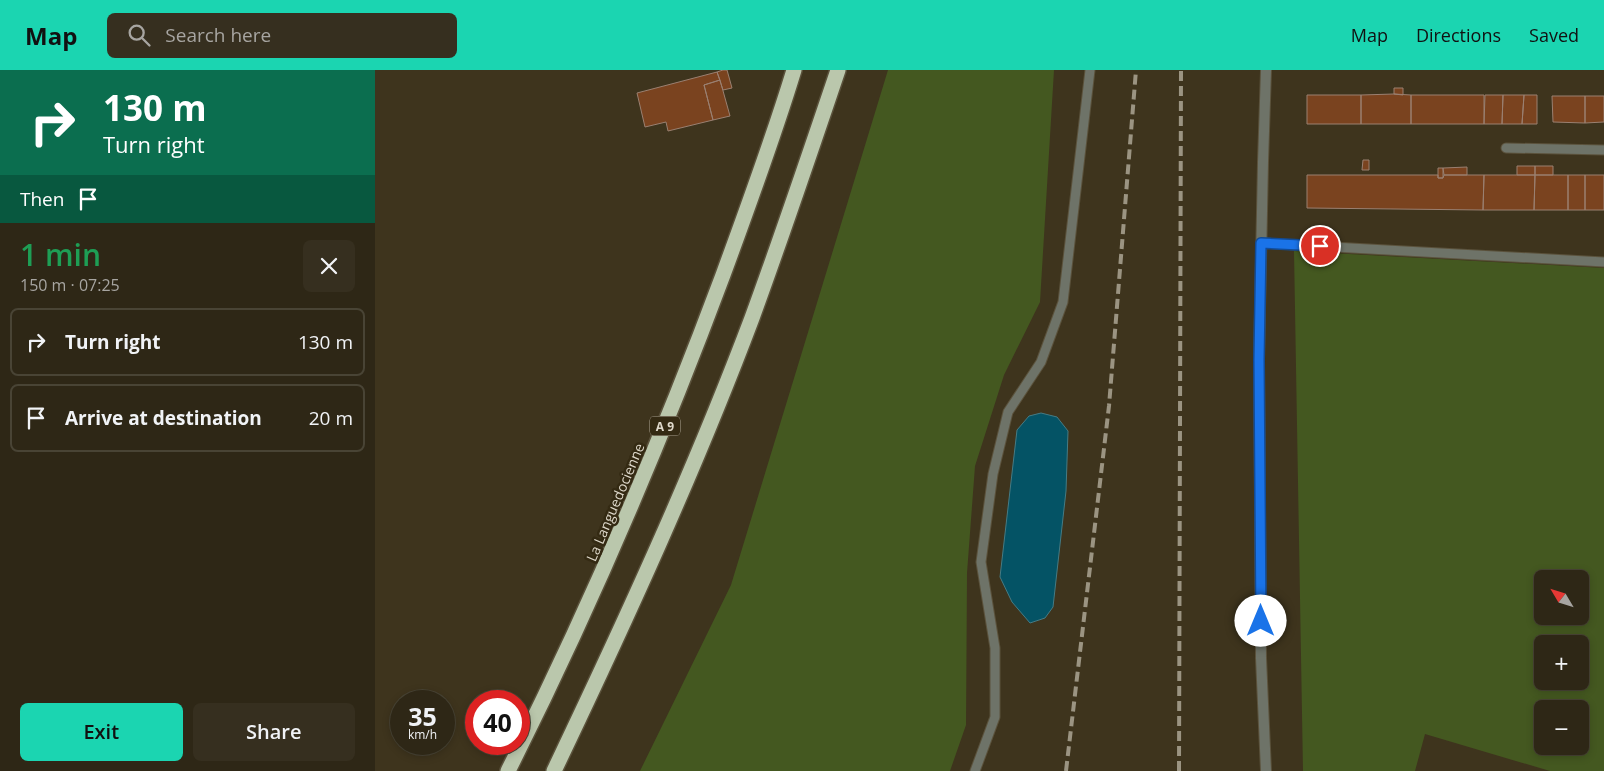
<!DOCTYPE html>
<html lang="en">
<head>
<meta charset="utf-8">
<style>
	body { margin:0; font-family:"Open Sans",sans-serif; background:#362f1f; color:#f1f3f6; height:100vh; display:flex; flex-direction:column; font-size:19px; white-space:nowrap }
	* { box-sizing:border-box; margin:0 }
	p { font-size:16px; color:#a7a5a1 }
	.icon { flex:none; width:28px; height:28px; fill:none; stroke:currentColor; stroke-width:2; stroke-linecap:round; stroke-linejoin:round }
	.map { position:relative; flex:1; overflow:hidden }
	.drawer { display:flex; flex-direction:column; background:#2e2716; width:375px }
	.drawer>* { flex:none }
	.top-card { background:#0b6e4f; color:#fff; overflow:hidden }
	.needle { width:32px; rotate:308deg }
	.tools { position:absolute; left:1159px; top:500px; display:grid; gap:10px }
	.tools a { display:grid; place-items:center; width:55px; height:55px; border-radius:8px; background:#2e2716; box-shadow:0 2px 8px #0003,0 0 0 1px #494435; font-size:25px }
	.speed { position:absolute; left:15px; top:620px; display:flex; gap:10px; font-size:25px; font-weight:700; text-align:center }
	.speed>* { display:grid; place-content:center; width:65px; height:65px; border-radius:50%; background:#2e2716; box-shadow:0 2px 8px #0003,0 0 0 1px #494435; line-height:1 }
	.speed small { font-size:12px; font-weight:400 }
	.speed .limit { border:8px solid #d22; background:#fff; color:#111 }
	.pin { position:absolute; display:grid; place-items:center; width:42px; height:42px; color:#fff; margin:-21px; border:2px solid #fff; border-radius:50%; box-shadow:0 1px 5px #0007 }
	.me { position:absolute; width:55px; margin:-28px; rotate:0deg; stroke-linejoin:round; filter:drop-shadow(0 0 4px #0008) }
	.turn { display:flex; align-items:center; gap:18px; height:105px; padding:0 20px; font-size:22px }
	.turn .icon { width:65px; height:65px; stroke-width:2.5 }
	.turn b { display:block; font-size:35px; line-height:42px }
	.then { display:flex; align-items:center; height:48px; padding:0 20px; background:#0003; gap:10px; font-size:19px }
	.round { display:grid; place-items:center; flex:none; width:52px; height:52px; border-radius:8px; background:#362f1f }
	.headline { display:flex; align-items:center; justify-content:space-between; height:85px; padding:0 20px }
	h1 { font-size:30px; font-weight:600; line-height:38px; color:#1e9e55 }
	.cta { display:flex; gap:10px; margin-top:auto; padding:10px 20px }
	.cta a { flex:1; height:58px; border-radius:8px; background:#1bd5b1; color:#111; font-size:20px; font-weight:600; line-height:58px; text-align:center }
	.cta a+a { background:#362f1f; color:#f1f3f6 }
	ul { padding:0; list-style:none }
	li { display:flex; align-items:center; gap:15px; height:68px; margin:0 10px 8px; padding:0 10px; border:2px solid #494435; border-radius:8px }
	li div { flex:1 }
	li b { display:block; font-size:19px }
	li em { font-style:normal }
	header { display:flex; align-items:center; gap:30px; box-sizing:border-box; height:70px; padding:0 25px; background:#1bd5b1; color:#111 }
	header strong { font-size:24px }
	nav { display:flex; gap:28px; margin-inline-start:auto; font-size:18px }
	.search { width:350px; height:45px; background:#362f1f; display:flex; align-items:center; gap:12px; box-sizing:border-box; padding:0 18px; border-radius:8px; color:#a7a5a1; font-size:19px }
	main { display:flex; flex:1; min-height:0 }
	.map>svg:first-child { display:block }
	.green { fill:#445820; fill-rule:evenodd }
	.water { fill:#045365; stroke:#467b84 }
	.building { fill:#7a431f; stroke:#9a8071 }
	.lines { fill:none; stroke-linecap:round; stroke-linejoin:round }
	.service-casing { stroke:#5b523c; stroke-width:11 }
	.tertiary-casing { stroke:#5b523c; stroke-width:12 }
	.motorway-casing { stroke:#5b523c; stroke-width:18 }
	.service { stroke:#6e7368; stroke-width:9 }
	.tertiary { stroke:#6e7368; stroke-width:10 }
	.motorway { stroke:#bac7ac; stroke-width:15 }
	.rail { stroke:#9b9482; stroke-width:4; stroke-dasharray:10 5; stroke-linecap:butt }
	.route-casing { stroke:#114b97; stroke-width:12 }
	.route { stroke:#1a73e8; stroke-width:9 }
	.labels { text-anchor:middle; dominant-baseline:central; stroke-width:5; stroke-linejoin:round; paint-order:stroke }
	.shield { fill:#342a13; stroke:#aca494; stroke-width:1 }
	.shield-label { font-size:12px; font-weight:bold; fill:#dfd9cb }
	.street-label { font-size:14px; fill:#dfd9cb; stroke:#342a13 }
</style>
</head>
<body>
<header>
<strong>Map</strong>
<div class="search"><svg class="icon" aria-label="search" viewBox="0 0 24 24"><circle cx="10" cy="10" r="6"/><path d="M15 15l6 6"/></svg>Search here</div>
<nav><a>Map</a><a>Directions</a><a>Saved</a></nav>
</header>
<main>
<section class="drawer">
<div class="top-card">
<div class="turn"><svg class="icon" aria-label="right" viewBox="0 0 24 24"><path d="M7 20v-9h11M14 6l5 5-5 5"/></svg><div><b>130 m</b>Turn right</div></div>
<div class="then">Then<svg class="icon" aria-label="arrive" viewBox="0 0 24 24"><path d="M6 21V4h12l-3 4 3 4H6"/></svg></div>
</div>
<div class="headline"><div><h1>1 min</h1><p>150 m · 07:25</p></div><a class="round"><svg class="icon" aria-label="close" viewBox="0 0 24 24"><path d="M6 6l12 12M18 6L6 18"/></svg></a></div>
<ul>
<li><svg class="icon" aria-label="right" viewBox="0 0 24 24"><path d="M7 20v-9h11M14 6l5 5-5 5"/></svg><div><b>Turn right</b></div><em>130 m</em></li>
<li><svg class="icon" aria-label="arrive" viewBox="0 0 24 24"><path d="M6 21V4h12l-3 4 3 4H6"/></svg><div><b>Arrive at destination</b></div><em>20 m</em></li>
</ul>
<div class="cta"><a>Exit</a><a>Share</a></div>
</section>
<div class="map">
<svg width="1229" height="701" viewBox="0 0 1229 701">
	<rect width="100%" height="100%" fill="#3e341d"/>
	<path class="green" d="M 513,0 L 679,0 L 665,232 L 629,305 L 600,396 L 592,503 L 591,655 L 575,701 L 265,701 L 356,515 Z
		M 919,181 L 1229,198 L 1229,701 L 1175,701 L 1050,664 L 1040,701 L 928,701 ZM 1168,509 L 1205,509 L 1205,546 L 1168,546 ZM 1168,574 L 1205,574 L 1205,611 L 1168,611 ZM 1168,639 L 1205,639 L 1205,676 L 1168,676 Z"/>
	<path class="water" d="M 666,343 L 682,347 L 693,361 L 691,421 L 678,537 L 670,548 L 655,553 L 637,532 L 625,507 L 642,360 L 654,346 Z"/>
	<path class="building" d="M 348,0 L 352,0 L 357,18 L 348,20 L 342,2 Z
		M 342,2 L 345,10 L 329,15 L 338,50 L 293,61 L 291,52 L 270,57 L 262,23 Z
		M 345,10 L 355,46 L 338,50 L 329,15 Z
		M 1019,18 L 1028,18 L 1028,25 L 1019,24 Z
		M 1019,24 L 1036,25 L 1036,54 L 986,54 L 986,25 Z
		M 932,25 L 986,25 L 986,54 L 932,54 Z
		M 1036,25 L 1109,25 L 1109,54 L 1036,54 Z
		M 1110,25 L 1128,25 L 1127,54 L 1109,54 Z
		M 1128,25 L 1149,25 L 1147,54 L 1127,54 Z
		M 1149,25 L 1162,25 L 1162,54 L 1147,54 Z
		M 1177,26 L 1210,26 L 1210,53 L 1178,52 Z
		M 1210,26 L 1229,26 L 1229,52 L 1210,53 Z
		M 988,90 L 994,90 L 994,100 L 987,100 Z
		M 1142,96 L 1160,96 L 1160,105 L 1142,105 Z
		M 1160,96 L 1178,96 L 1178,105 L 1160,105 Z
		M 1092,97 L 1092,105 L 1069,105 L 1068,98 Z
		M 1063,98 L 1068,98 L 1068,108 L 1063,108 Z
		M 932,105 L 1063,105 L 1063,108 L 1068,108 L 1069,105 L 1109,105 L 1108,140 L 932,138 Z
		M 1109,105 L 1160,105 L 1159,140 L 1108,140 Z
		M 1160,105 L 1193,105 L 1193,140 L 1159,140 Z
		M 1193,105 L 1210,105 L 1210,140 L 1193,140 Z
		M 1210,105 L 1229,105 L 1229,140 L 1210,140 Z"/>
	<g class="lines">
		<defs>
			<path id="service" d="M 1131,78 L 1229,80
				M 886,173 L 1229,192
				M 600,701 L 620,647 L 620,578 L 606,492 L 618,404 L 633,342 L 666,292 L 688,232 L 715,0"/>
			<path id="tertiary" d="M 891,701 L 886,588 L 884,290 L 888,92 L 891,0"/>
			<path id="motorway" d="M 133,701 C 214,540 285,374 348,205 C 373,137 398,69 419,0
				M 179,701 C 250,552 319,402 377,248 C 407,166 435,83 463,0"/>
		</defs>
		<use href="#service" class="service-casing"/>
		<use href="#tertiary" class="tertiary-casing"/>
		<use href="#motorway" class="motorway-casing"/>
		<use href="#service" class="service"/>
		<use href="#tertiary" class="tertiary"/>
		<use href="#motorway" class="motorway"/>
		<path class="rail" d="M 691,701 L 734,336 L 761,0
			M 804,701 L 806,0"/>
	</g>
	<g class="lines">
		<defs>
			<path id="route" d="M 886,551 L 884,290 L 886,173 L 945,176"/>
		</defs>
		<use href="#route" class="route-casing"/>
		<use href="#route" class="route"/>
	</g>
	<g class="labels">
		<rect class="shield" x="275" y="346.5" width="30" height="19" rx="4"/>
		<g class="shield-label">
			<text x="290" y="356">A 9</text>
		</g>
		<g class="street-label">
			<text transform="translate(240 432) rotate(-67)">La Languedocienne</text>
		</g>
	</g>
</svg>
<div class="tools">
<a><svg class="needle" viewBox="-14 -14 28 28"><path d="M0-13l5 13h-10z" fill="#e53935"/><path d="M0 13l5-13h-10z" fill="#a7a5a1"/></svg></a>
<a>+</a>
<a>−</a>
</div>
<div class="speed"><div>35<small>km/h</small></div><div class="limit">40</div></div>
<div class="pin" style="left:945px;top:176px;background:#d93025"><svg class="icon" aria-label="arrive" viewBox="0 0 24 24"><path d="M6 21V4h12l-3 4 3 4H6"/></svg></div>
<svg class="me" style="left:886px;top:551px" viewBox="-20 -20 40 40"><circle r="19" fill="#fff"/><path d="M0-13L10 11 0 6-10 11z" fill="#1a73e8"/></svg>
</div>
</main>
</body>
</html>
